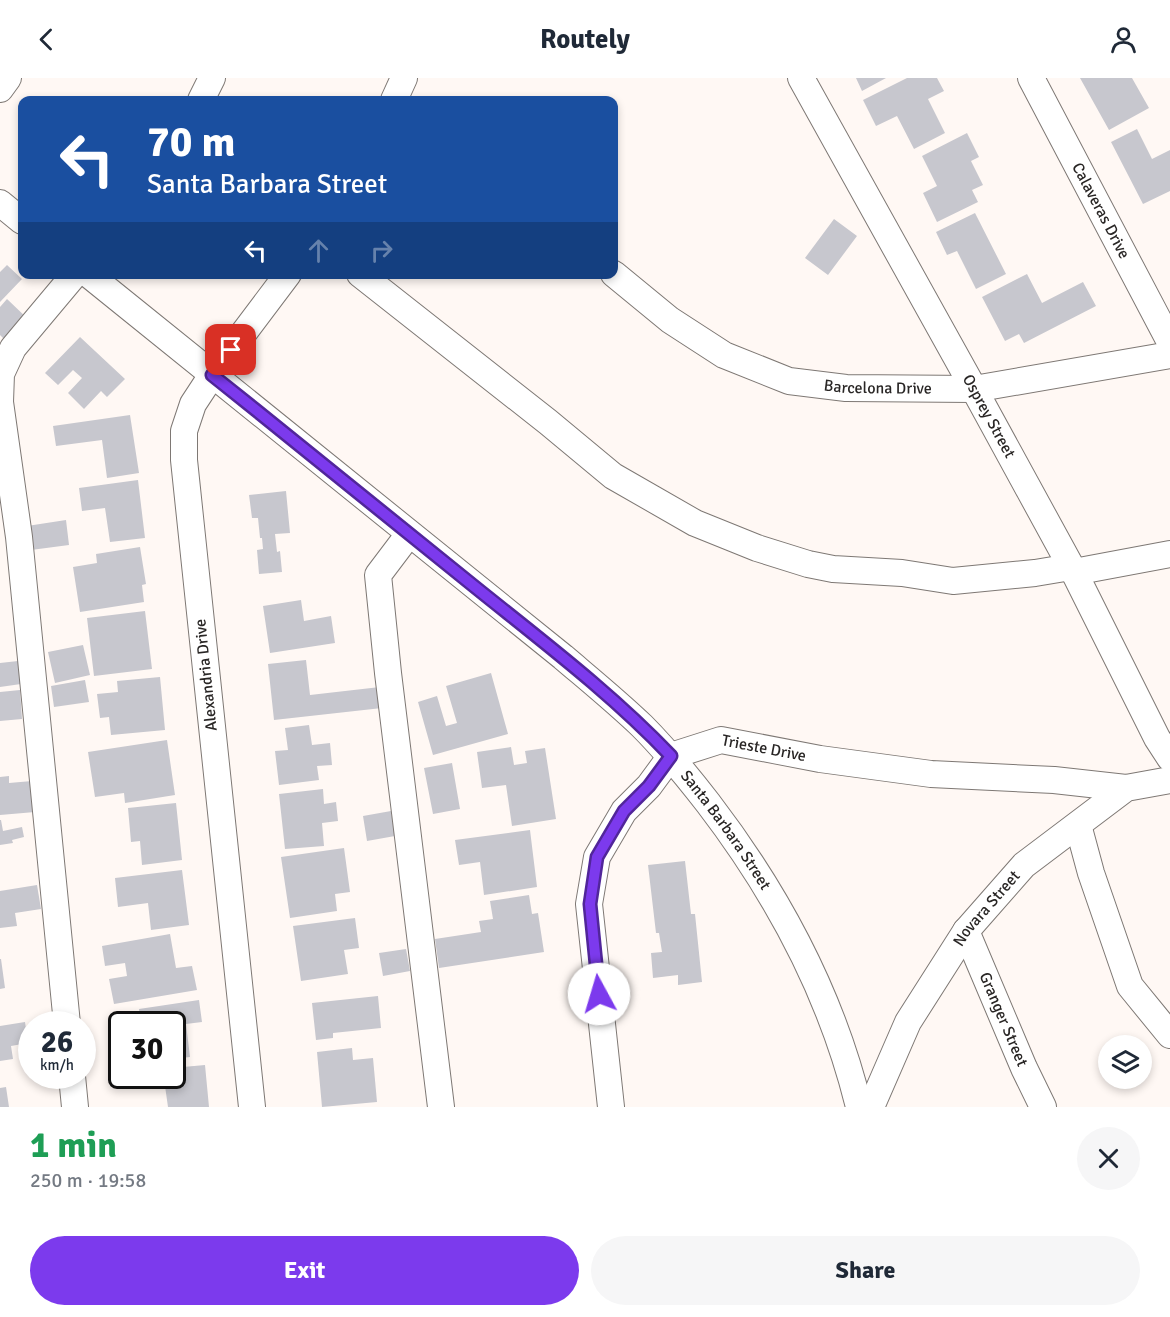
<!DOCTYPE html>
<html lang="en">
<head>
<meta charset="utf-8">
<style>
	body { margin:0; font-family:Signika,sans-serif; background:#f6f6f7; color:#1f2937; height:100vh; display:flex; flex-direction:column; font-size:22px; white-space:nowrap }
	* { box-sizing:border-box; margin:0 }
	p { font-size:20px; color:#747a83 }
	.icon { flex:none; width:33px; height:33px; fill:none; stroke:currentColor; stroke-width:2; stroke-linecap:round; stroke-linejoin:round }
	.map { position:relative; height:1029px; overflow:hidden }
	.panel { display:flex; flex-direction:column; background:#fff; flex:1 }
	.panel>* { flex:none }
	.guide { position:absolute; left:18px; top:18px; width:600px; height:183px; border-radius:12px; box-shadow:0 3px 9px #0003; background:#1a4fa0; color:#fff; overflow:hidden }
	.tools { position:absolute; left:1098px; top:957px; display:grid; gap:12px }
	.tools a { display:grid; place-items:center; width:54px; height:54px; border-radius:50%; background:#fff; box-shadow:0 3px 9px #0003; font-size:30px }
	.speed { position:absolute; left:18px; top:933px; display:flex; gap:12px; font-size:30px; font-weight:700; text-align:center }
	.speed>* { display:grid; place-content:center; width:78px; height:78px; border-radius:50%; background:#fff; box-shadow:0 3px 9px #0003; line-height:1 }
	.speed small { font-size:15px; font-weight:400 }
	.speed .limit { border:3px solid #111; border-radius:9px; background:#fff; color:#111 }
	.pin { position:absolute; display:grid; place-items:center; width:51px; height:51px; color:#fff; margin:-26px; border-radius:12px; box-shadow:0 3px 9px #0006 }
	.me { position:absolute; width:66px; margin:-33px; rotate:354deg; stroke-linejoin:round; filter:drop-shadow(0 0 4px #0008) }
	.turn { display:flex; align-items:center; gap:21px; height:126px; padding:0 30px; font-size:27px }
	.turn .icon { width:78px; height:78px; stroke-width:2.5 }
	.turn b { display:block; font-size:42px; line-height:51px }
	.lanes { display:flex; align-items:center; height:57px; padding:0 30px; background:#0003; justify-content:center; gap:30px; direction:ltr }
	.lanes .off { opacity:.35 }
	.round { display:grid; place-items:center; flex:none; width:63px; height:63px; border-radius:32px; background:#f6f6f7 }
	.summary { display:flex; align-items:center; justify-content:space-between; height:102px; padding:0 30px }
	h1 { font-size:36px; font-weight:700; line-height:45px; color:#1e9e55 }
	.action { display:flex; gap:12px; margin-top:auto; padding:12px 30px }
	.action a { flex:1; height:69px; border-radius:36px; background:#7c3aed; color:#fff; font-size:24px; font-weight:700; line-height:69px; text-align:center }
	.action a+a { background:#f6f6f7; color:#1f2937 }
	header { display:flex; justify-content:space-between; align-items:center; height:78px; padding:0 30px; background:#fff; font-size:27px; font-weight:700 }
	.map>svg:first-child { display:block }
	.building { fill:#c7c7ce }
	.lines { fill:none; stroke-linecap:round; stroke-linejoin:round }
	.minor-casing { stroke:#7e7874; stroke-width:28 }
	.minor { stroke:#fff; stroke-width:26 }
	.route-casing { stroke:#51269a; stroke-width:15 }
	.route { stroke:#7c3aed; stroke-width:10 }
	.labels { text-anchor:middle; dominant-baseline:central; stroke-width:6; stroke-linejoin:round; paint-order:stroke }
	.street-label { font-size:16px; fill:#292625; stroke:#fff }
</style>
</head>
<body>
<header><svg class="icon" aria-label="back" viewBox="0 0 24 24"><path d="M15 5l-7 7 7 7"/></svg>Routely<svg class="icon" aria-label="person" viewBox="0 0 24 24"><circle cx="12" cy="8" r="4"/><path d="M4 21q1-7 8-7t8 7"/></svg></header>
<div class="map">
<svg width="1170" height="1029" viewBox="0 0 1170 1029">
	<rect width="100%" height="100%" fill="#fff8f4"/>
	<path class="building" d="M 856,0 L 886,0 L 862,13 Z
		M 907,0 L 937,0 L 944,13 L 928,21 L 945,55 L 914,71 L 897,38 L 876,48 L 863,22 Z
		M 1080,0 L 1132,0 L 1149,30 L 1109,52 Z
		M 1137,51 L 1152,81 L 1170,72 L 1170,113 L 1143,126 L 1111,64 Z
		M 967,55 L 979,79 L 971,83 L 983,107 L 972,112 L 978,124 L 937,144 L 923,115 L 937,108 L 922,78 Z
		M 975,135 L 1006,196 L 976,211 L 957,173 L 947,177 L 936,154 Z
		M 834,141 L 857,158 L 828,197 L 805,180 Z
		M 7,187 L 22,201 L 0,224 L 0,194 Z
		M 1027,196 L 1042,225 L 1083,204 L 1096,228 L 1024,265 L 1019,256 L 1005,263 L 982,219 Z
		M 7,221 L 29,242 L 8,265 L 0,257 L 0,229 Z
		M 80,259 L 125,301 L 107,319 L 101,313 L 84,331 L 68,315 L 82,300 L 73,292 L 58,307 L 45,295 Z
		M 130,337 L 139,395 L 107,400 L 102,362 L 56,368 L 53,348 Z
		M 138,402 L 145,460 L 110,464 L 105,430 L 82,433 L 79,410 Z
		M 286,413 L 290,455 L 275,456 L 277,474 L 280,473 L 282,494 L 259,496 L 257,472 L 263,471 L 262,460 L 260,460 L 258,440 L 252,440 L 249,417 Z
		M 66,442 L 69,467 L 31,472 L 27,448 Z
		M 140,469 L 146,506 L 142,507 L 144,524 L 80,534 L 73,489 L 97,485 L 96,476 Z
		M 301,522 L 304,543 L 331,538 L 335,565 L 270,575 L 263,528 Z
		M 145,533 L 152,591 L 94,598 L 87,540 Z
		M 83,567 L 90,597 L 55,605 L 48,574 Z
		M 306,582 L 310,617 L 380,609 L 382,630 L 274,642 L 268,586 Z
		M 18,583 L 21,606 L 0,609 L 0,585 Z
		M 491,595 L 508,656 L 433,677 L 418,624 L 437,618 L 446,648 L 457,645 L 446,608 Z
		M 160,599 L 165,652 L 111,657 L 109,639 L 100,640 L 97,616 L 118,614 L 117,603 Z
		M 85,602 L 89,624 L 54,629 L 51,608 Z
		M 20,612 L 22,641 L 0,643 L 0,614 Z
		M 309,647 L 312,667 L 330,665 L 332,687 L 317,688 L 319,702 L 279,707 L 275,673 L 288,672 L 285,650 Z
		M 167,662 L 175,717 L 125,725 L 124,715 L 95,719 L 88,674 Z
		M 511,669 L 514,687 L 527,685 L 525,673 L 545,670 L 556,741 L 512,748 L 506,707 L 482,710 L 477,674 Z
		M 452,685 L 460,731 L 433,736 L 424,690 Z
		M 9,698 L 9,705 L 32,703 L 35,734 L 0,737 L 0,699 Z
		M 323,711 L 324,726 L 336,724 L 338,743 L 322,745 L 324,768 L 285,771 L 279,716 Z
		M 176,725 L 182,782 L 142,787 L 140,763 L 131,764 L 128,730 Z
		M 391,733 L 395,758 L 367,763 L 363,738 Z
		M 0,742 L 1,742 L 3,753 L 22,749 L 24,759 L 12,762 L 13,765 L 0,767 Z
		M 530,752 L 537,809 L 484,817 L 480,784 L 459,787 L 455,762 Z
		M 344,770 L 350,814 L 335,816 L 337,833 L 290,840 L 281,779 Z
		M 685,783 L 691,836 L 695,836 L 702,904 L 678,907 L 678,897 L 653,900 L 651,875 L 662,874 L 659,855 L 656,855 L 648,787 Z
		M 182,792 L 189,847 L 151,852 L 148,825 L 118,829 L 115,800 Z
		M 37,807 L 41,831 L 15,835 L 17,848 L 0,850 L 0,813 Z
		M 529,817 L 532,836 L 538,835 L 544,874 L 439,890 L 435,861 L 481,854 L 479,843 L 493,841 L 490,823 Z
		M 355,840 L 359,870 L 344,872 L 348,896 L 301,903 L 293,848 Z
		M 170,856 L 176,890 L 192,888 L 197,912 L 114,926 L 109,901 L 127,898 L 125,885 L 105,888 L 102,868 Z
		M 406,871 L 410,893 L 383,898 L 379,875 Z
		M 0,881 L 1,881 L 5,910 L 0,911 Z
		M 378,918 L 381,950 L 333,955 L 333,960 L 316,962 L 312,925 Z
		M 199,922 L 202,944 L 186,946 L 190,979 L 172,981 L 172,946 L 141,946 L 139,931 Z
		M 25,944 L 28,965 L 11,968 L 13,981 L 0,983 L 0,948 Z
		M 352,970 L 353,982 L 373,980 L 377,1024 L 322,1029 L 317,974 Z
		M 205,987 L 209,1029 L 168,1029 L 165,1008 L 144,1011 L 143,998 L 172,998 L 172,990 Z
		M 6,1009 L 9,1029 L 0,1029 L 0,1010 Z"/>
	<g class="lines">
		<defs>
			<g id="minor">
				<path id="s1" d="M 801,0 L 974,311 L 1074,494 L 1157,660 L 1170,680"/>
				<path id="s2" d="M 1031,0 L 1170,264"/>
				<path d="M 0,11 L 8,0"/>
				<path d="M 201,22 L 212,0"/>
				<path d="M 394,22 L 404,0"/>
				<path d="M 0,125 L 22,143"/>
				<path id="s3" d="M 88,196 L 563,579 C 590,602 617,624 642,648 C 666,672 687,698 708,725 C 777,815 832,918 859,1029"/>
				<path d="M 360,196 L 548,344 L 613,398 L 695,445 L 757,470 L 808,486 L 833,491 L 902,495 L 953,503 L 1035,495 L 1071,489"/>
				<path id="s4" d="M 614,196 L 670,242 L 724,277 L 789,303 L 846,310 L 974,311 L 1170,277"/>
				<path d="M 409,456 L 378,497 L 388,595 L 441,1029"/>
				<path d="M 1074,494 L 1170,476"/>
				<path d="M 1078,747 L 1091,795 L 1130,908 L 1170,957"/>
				<path id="s5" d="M 966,853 L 1024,990 L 1043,1029"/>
				<path d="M 67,946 L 19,459 L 0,324 L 1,296 L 13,270 L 75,196"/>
				<path d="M 72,998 L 75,1029"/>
				<path d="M 252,1029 L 184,382 L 184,353 L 193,326 L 212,297 L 288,196"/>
				<path id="s6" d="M 611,1029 L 589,826 L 597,779 L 624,733 L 649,708 L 671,678 L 721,662 L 820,681 L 931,696 L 1054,702 L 1126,710"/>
				<path id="s7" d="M 871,1029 L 908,944 L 966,853 L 1024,787 L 1126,710 L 1170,702"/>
			</g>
		</defs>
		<use href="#minor" class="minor-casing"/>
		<use href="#minor" class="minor"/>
	</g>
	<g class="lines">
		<defs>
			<path id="route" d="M 231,272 L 212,297 C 300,367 387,438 475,509 C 542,563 611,615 671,678 L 649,708 L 624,733 L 597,779 L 590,826 L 599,916"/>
		</defs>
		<use href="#route" class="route-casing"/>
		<use href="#route" class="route"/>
	</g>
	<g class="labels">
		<g class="street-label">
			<text stroke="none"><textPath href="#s2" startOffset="150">Calaveras Drive</textPath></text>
			<text stroke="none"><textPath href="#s4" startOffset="296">Barcelona Drive</textPath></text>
			<text stroke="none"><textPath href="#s1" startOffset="387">Osprey Street</textPath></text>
			<text transform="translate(206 597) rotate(-96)">Alexandria Drive</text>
			<text stroke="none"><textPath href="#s6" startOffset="474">Trieste Drive</textPath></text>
			<text stroke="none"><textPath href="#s3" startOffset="849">Santa Barbara Street</textPath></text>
			<text stroke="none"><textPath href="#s7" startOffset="231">Novara Street</textPath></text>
			<text stroke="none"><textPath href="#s5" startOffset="96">Granger Street</textPath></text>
		</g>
	</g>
</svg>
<div class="tools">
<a><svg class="icon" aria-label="layers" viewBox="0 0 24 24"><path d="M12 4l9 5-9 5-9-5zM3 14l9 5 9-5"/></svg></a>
</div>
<div class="speed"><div>26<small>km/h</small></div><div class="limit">30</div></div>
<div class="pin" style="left:231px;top:272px;background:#d93025"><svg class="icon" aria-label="arrive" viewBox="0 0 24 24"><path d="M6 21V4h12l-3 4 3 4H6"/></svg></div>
<svg class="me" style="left:599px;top:916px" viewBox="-20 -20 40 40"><circle r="19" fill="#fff"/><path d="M0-13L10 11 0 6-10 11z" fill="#7c3aed"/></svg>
<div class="guide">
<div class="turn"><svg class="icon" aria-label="left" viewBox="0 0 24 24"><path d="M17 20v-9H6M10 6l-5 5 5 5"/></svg><div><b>70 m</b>Santa Barbara Street</div></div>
<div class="lanes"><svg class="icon" aria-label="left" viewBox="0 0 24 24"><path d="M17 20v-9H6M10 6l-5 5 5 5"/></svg><svg class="icon off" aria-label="ahead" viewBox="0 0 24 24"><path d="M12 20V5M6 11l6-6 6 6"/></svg><svg class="icon off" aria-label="right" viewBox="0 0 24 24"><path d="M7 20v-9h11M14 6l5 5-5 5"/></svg></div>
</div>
</div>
<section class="panel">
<div class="summary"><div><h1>1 min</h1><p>250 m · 19:58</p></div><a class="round"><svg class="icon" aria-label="close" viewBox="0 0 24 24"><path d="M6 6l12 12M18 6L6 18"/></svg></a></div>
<div class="action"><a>Exit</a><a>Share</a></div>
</section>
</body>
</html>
